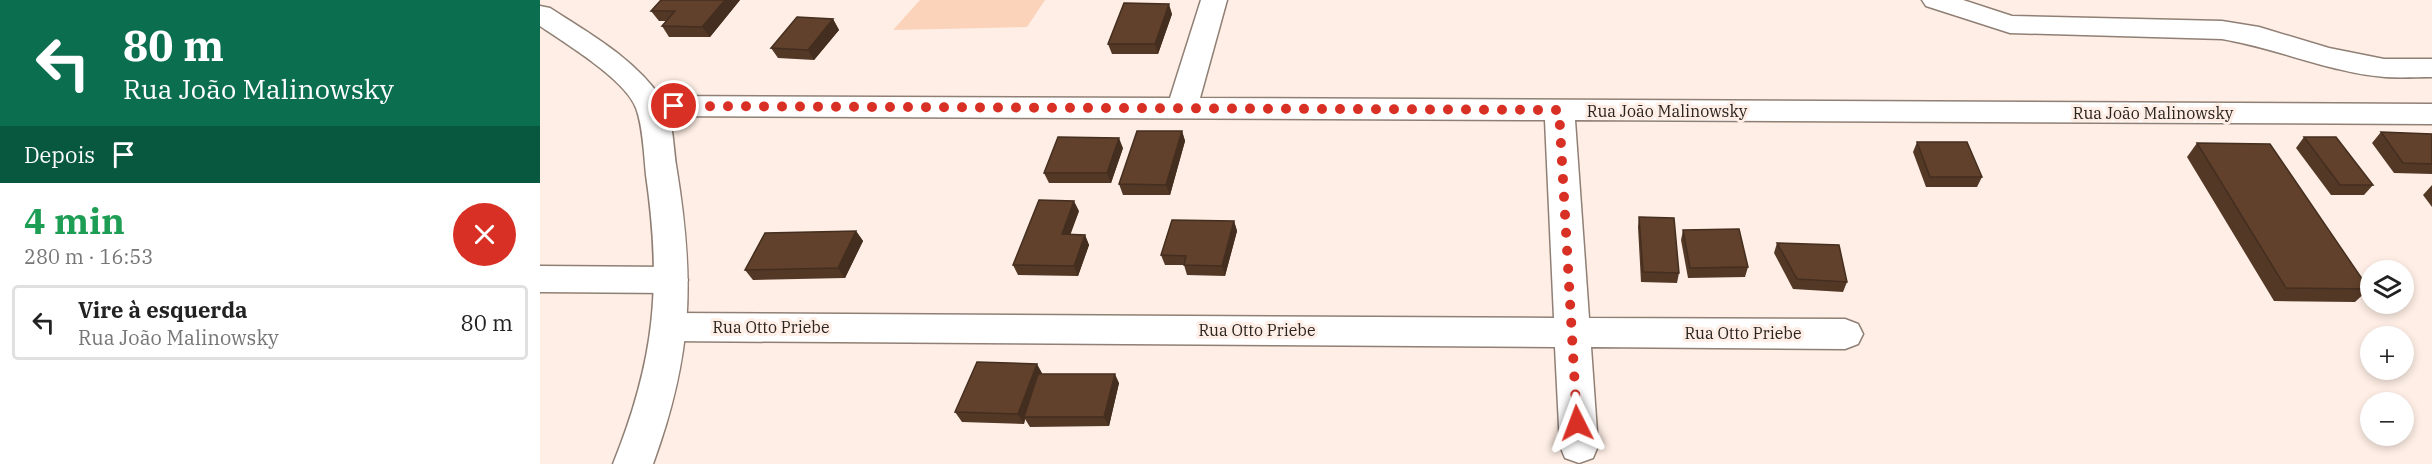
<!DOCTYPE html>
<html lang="pt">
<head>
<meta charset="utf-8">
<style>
	body { margin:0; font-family:"IBM Plex Serif",serif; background:#f6f6f6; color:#222; height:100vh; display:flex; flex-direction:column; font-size:22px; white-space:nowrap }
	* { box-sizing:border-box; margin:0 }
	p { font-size:20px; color:#767676 }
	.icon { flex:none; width:33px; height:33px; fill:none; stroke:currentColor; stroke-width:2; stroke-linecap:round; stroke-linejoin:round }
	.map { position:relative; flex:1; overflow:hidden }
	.sheet { display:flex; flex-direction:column; background:#fff; width:540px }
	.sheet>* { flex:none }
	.banner { background:#0b6e4f; color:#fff; overflow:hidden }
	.buttons { position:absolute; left:1820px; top:260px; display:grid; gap:12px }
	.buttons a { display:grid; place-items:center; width:54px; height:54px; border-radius:50%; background:#fff; box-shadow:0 3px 9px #0003; font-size:30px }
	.pin { position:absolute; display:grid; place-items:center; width:51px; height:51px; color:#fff; margin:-26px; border:3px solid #fff; border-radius:50%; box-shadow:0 2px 6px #0007 }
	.me { position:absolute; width:66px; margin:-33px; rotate:357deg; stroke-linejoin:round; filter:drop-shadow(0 0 4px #0008) }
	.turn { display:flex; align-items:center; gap:21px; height:126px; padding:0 24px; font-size:27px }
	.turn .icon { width:78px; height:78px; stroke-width:2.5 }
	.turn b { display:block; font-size:42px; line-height:51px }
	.then { display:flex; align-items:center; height:57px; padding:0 24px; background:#0003; gap:12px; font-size:22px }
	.round { display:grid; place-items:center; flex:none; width:63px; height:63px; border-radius:32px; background:#f6f6f6 }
	.overview { display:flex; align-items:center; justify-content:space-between; height:102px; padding:0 24px }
	h1 { font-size:36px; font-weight:700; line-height:45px; color:#1e9e55 }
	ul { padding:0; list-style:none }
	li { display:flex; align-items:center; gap:18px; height:75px; margin:0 12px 9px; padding:0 12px; border:3px solid #e0e0e0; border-radius:6px }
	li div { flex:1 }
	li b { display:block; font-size:22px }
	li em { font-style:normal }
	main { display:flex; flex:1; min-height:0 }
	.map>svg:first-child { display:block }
	.green { fill:#fbd3ba }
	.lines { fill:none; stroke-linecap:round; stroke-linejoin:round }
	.minor-casing { stroke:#8f7f74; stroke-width:3 }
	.major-casing { stroke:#8f7f74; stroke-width:3 }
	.minor { fill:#fff; fill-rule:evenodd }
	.major { fill:#fff; fill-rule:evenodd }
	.wall { fill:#533826 }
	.shaded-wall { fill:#442e1f }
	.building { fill:#61412c; stroke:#442e1f; stroke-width:1.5 }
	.route { stroke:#d93025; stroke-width:10; stroke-dasharray:0 18 }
	.labels { text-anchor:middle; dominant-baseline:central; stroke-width:6; stroke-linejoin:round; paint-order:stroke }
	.street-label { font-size:16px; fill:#2b2420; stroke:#feeee5 }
</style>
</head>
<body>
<main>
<section class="sheet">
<div class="banner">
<div class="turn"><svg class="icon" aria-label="left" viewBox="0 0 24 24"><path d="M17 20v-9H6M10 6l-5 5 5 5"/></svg><div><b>80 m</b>Rua João Malinowsky</div></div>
<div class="then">Depois<svg class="icon" aria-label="arrive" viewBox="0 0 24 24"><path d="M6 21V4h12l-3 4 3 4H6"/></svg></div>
</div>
<div class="overview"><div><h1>4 min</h1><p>280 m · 16:53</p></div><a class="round" style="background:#d93025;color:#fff"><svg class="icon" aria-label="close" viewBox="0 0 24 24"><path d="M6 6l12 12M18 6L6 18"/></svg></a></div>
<ul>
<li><svg class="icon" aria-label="left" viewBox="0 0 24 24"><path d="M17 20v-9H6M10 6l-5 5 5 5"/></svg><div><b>Vire à esquerda</b><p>Rua João Malinowsky</p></div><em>80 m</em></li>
</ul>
</section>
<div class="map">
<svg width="1892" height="464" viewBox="0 0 1892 464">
	<rect width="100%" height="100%" fill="#feeee5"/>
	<path class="green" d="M 380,0 L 505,0 L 487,27 L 353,30 Z"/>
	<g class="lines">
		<defs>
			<path id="minor" d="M 661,0 L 687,0 L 660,98 L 1892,104 L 1892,124 L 1035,120 L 1049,318 L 1305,319 L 1318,324 L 1323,334 L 1318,344 L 1305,349 L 1051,347 L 1058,446 L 1053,458 L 1039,463 L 1025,458 L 1020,446 L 1015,347 L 130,341 L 117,337 L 112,327 L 117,317 L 130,313 L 1014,318 L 1005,120 L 111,116 L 101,113 L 96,106 L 101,99 L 111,96 L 630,98 Z
				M 1382,0 L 1423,0 L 1472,16 L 1682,21 L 1719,27 L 1789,48 L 1844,59 L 1892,59 L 1892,77 C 1877,77 1861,78 1845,77 C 1792,73 1736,48 1682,39 L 1470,33 L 1386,6 Z
				M 0,266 L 131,267 L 143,270 L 148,280 L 143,290 L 131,293 L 0,292 Z"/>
			<path id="major" d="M 0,6 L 10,8 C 50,34 94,58 122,99 C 133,116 133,145 136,165 C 155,280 153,354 113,464 L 73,464 C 115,360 122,286 106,175 C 104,155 103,126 96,108 C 86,80 25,43 0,26 Z"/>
		</defs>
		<use href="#minor" class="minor-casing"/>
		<use href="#major" class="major-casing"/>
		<use href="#minor" class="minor"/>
		<use href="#major" class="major"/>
	</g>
	<path class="wall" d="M 200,0 L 170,37 L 129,37 L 122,26 L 126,21 L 119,21 L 111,11 Z
		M 632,14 L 618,54 L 572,54 L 568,44 Z
		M 293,19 L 299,30 L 274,60 L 238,58 L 231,48 Z
		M 642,131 L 645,141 L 630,195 L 583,195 L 579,184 Z
		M 1841,132 L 1892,134 L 1892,174 L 1854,173 L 1832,143 Z
		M 1764,137 L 1833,185 L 1824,195 L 1791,195 L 1756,148 Z
		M 1377,142 L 1442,177 L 1437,187 L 1386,187 L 1373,152 Z
		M 1657,143 L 1829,289 L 1815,302 L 1734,301 L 1647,157 Z
		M 583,148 L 571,183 L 509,183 L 504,173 Z
		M 1892,185 L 1892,207 L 1883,195 Z
		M 539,211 L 530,234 L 545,235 L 549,245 L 538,276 L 478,275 L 473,265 Z
		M 1099,217 L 1139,273 L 1137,283 L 1101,282 L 1098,227 Z
		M 694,221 L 697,231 L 685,276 L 647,275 L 644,265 L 625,265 L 621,255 Z
		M 1143,230 L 1208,267 L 1205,277 L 1148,278 L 1141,240 Z
		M 316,231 L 323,241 L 305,278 L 213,280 L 205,270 Z
		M 1237,243 L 1307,282 L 1303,292 L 1253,289 L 1234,253 Z
		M 502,373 L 502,374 L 579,383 L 569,426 L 490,427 L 485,419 L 484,424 L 422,422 L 415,412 Z"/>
	<path class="shaded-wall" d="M 185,0 L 200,0 L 170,37 L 162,27 Z
		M 629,4 L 632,14 L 618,54 L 615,44 Z
		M 293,19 L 299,30 L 274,60 L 268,50 Z
		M 642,131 L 645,141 L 630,195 L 626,185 Z
		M 579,138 L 583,148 L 571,183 L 567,173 Z
		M 534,201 L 539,211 L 527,244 L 522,234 Z
		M 694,221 L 697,231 L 685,276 L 682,266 Z
		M 316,231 L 323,241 L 305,278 L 298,268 Z
		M 545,235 L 549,245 L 538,276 L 534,266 Z
		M 497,364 L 502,373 L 486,417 L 484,417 L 485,419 L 484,424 L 478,414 Z
		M 575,374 L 579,383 L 569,426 L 564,417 Z"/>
	<path class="building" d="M 121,0 L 185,0 L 162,27 L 122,26 L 135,11 L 111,11 Z
		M 584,3 L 629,4 L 615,44 L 568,44 Z
		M 257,17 L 293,19 L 268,50 L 231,48 Z
		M 597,131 L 642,131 L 626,185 L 579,184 Z
		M 1841,132 L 1892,134 L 1892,164 L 1863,163 Z
		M 518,137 L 579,138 L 567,173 L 504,173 Z
		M 1764,137 L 1796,137 L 1833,185 L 1800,185 Z
		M 1377,142 L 1427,142 L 1442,177 L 1390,177 Z
		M 1657,143 L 1730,144 L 1829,289 L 1746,288 Z
		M 499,200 L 534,201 L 522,234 L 545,235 L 534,266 L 473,265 Z
		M 1099,217 L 1134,218 L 1139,273 L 1103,272 Z
		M 632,220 L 694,221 L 682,266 L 644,265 L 646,256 L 621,255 Z
		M 1199,229 L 1208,267 L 1150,268 L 1143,230 Z
		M 316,231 L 298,268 L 205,270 L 225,233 Z
		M 1237,243 L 1299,245 L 1307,282 L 1257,279 Z
		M 437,362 L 497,364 L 478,414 L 415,412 Z
		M 498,374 L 575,374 L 564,417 L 484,417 Z"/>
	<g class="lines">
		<path class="route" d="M 134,106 L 1019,110 L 1037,423"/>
	</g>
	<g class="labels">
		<g class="street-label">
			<text x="1127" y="111">Rua João Malinowsky</text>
			<text x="1613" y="113">Rua João Malinowsky</text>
			<text x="231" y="327">Rua Otto Priebe</text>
			<text x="717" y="330">Rua Otto Priebe</text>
			<text x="1203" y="333">Rua Otto Priebe</text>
		</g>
	</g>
</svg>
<div class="buttons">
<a><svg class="icon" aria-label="layers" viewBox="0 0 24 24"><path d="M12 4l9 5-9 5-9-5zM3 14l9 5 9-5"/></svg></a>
<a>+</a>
<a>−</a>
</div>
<div class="pin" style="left:134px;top:106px;background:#d93025"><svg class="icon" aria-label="arrive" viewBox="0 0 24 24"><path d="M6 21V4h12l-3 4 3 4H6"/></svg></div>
<svg class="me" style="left:1037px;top:423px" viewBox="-20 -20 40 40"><path d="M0-17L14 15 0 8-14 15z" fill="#d93025" stroke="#fff" stroke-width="4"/></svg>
</div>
</main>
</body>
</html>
